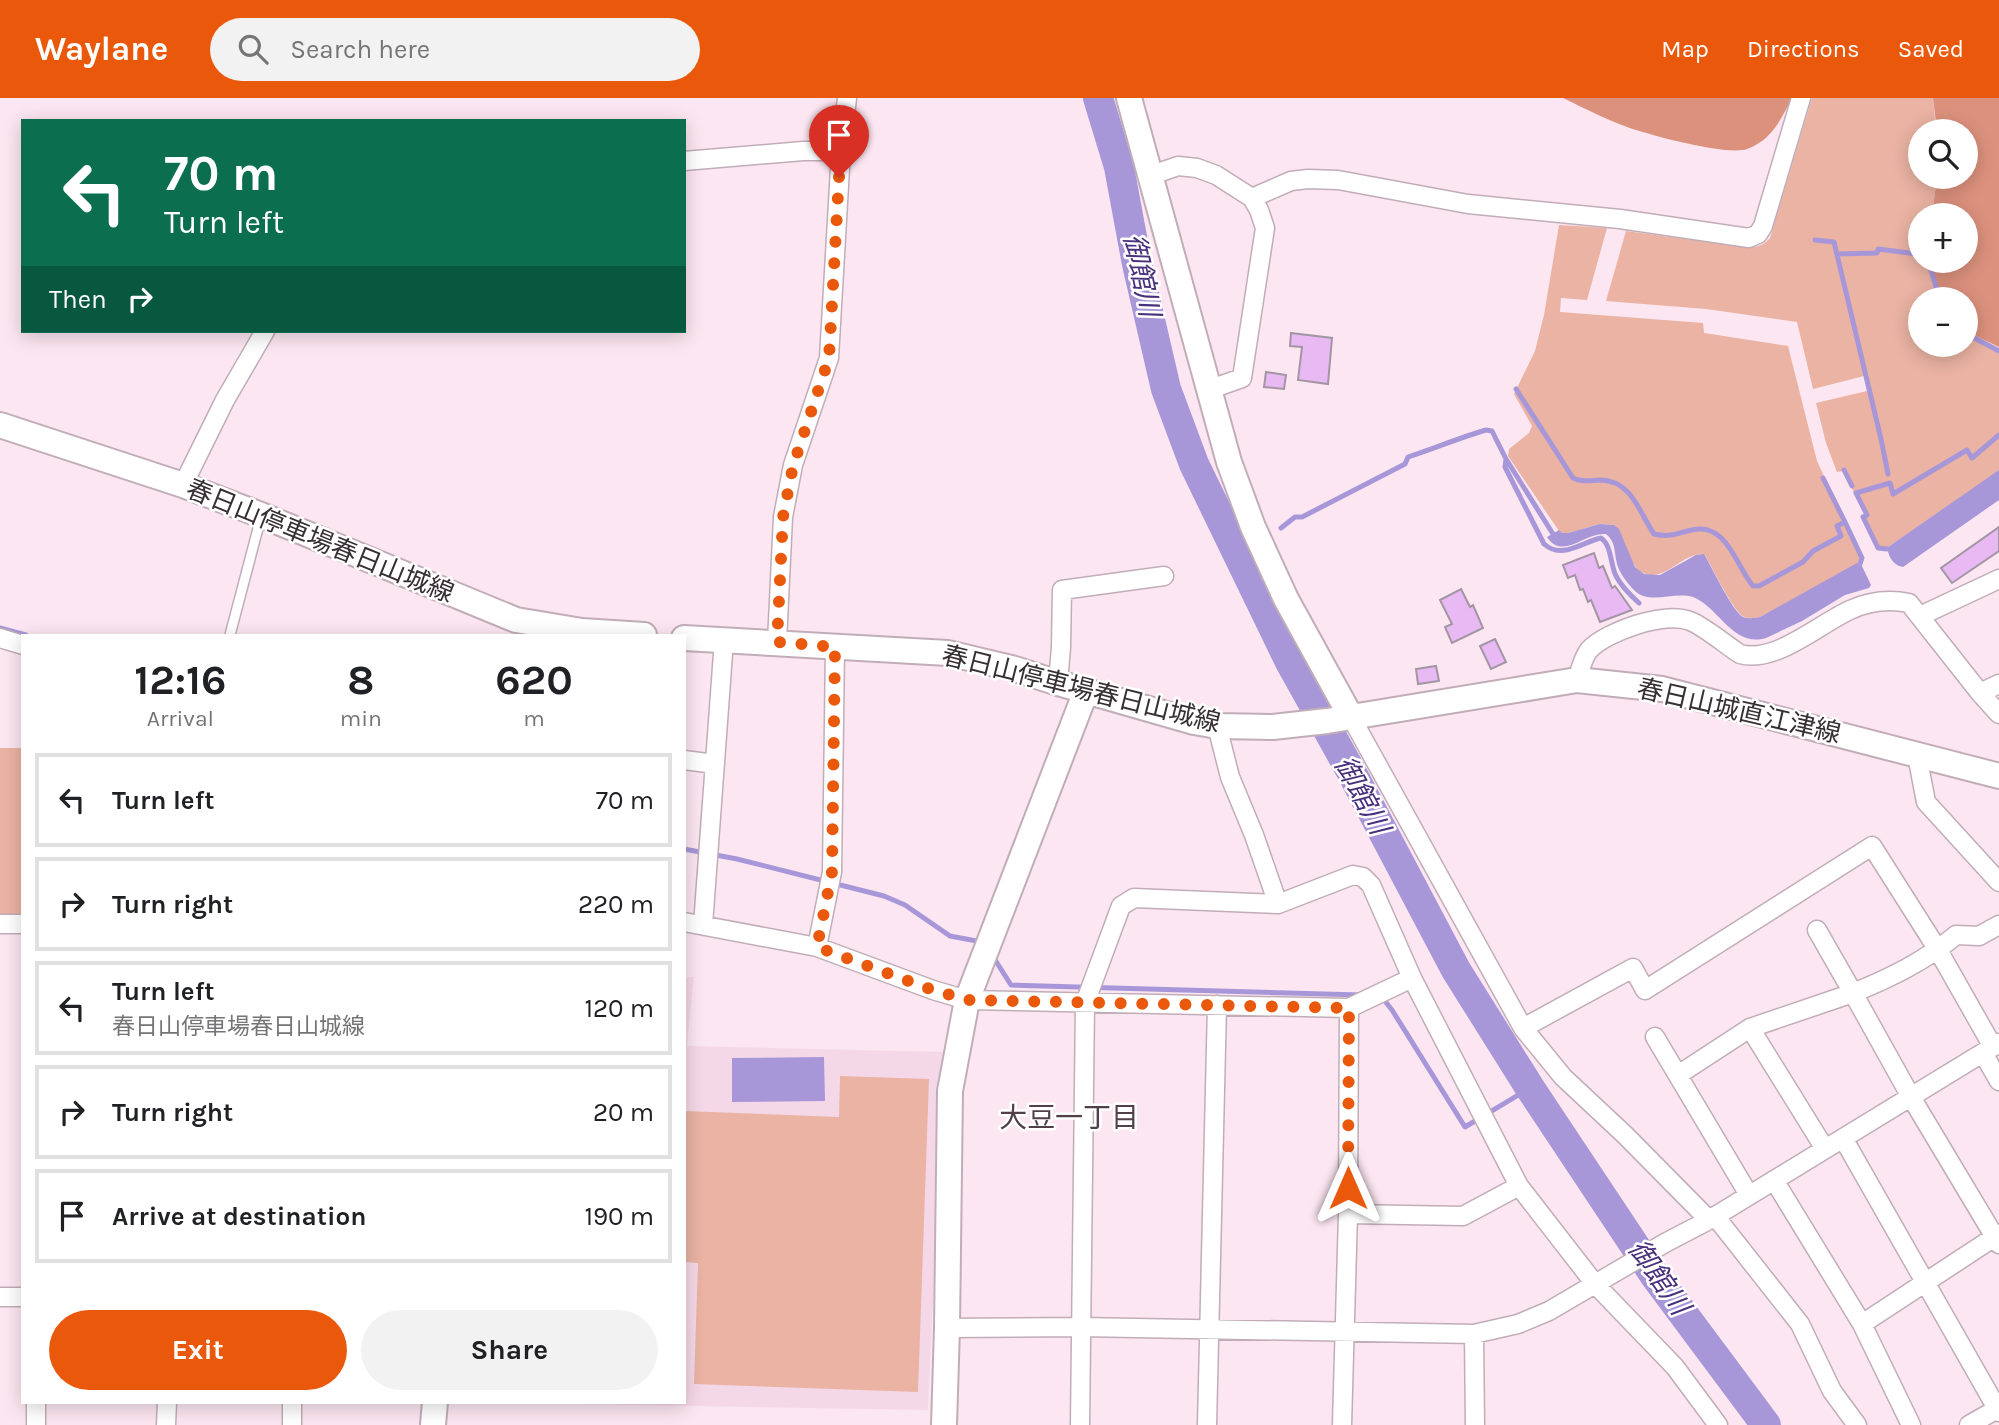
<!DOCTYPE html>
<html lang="en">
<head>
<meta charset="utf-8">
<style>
	body { margin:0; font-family:Karla,"Noto Sans JP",sans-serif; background:#f2f2f2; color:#202124; height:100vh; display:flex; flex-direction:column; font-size:26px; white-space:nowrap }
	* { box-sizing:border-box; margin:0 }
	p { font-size:23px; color:#757577 }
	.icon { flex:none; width:38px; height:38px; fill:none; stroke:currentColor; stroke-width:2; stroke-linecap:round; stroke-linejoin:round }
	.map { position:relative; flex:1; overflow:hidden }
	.sheet { position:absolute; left:21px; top:536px; width:665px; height:770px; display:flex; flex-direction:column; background:#fff; border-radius:0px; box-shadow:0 4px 18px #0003 }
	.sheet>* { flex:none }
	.top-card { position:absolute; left:21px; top:21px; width:665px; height:214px; border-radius:0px; box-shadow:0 4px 18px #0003; background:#0b6e4f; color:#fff; overflow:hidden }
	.tools { position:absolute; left:1908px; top:21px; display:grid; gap:14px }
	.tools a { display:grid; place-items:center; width:70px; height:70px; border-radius:50%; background:#fff; box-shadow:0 4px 18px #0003; font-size:35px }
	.pin { position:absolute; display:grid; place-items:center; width:60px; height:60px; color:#fff; margin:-72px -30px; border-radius:50% 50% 50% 0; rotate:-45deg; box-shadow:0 0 7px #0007 }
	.pin .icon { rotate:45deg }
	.me { position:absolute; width:77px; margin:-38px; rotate:0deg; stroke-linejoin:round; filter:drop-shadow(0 0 5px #0008) }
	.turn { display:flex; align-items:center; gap:24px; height:147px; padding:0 28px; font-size:32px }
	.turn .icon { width:91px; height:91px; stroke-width:2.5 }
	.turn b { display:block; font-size:49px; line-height:60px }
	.then { display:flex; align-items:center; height:66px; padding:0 28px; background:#0003; gap:14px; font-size:26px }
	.eta { display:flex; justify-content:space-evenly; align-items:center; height:119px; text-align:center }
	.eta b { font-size:42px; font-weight:700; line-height:49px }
	.button { display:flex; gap:14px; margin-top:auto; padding:14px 28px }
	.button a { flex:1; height:80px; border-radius:42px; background:#ea580c; color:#fff; font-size:28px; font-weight:700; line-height:80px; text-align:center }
	.button a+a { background:#f2f2f2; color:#202124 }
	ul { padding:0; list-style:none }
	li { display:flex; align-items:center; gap:21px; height:94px; margin:0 14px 10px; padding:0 14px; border:4px solid #e0e0e0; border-radius:0px }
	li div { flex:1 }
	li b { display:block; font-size:26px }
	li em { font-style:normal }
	header { display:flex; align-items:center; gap:42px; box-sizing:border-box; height:98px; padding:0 35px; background:#ea580c; color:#fff }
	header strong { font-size:33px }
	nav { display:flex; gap:38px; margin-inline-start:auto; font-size:24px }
	.search { width:490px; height:63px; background:#f2f2f2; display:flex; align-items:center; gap:18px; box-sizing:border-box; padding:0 24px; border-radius:38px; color:#757577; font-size:26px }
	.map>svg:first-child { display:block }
	.built { fill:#f5d8e7 }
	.green { fill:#eab3a3 }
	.forest { fill:#dc917d }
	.water { fill:#a797d9 }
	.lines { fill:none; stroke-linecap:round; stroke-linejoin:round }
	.stream { stroke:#a797d9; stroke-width:5 }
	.river { stroke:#a797d9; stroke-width:30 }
	.building { fill:#e9b9f4; stroke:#a295a4; stroke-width:2 }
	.lane-casing { stroke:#c1adb7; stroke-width:12 }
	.street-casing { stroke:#c1adb7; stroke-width:21 }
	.secondary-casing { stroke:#c1adb7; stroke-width:28 }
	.lane { stroke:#fff; stroke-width:9 }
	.street { stroke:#fff; stroke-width:18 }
	.secondary { stroke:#fff; stroke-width:24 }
	.route { stroke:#ea580c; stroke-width:12; stroke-dasharray:0 21.6 }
	.labels { text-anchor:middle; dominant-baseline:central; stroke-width:5; stroke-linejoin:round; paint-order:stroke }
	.street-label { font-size:26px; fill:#372f33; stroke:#fff }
	.water-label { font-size:28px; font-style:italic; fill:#49307d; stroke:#fff }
	.neighbourhood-label { font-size:28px; fill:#514049; stroke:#fff }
</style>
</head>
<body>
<header>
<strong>Waylane</strong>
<div class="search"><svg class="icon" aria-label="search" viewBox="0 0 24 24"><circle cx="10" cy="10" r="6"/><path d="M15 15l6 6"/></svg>Search here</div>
<nav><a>Map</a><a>Directions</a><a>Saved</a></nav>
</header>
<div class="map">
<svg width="1999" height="1327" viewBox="0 0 1999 1327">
	<rect width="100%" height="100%" fill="#fce6f1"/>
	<path class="built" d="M 684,879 L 694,879 L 687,948 L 944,954 L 928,1312 L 461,1304 L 684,1304 Z"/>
	<path class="green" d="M 1812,0 L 1933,0 L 1936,33 L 1920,33 L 1920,79 L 1937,79 L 1932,117 L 1920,117 L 1920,163 L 1929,163 L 1942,201 L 1920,201 L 1920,247 L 1965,247 L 1965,233 L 1999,250 L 1999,373 L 1888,449 L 1879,449 L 1863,417 L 1865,416 L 1843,373 L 1837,374 L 1826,345 L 1816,305 L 1867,293 L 1864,278 L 1813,291 L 1797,224 L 1706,211 L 1606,203 L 1626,133 L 1743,149 C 1755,150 1762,149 1770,140 Z
		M 1559,127 L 1607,130 L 1587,202 L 1561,200 L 1560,214 L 1703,225 L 1704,235 L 1788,248 L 1817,363 L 1861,459 L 1857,466 L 1760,519 C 1755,520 1749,521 1744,519 C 1734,515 1712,469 1705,457 C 1683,452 1667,485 1643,475 C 1628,468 1626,438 1614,427 L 1600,426 L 1568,435 L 1563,436 L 1559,433 L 1508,358 L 1509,351 L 1529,335 L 1532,328 L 1514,296 L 1535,253 L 1544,217 Z
		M 0,650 L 23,650 L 23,816 L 0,816 Z
		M 840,978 L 929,981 L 918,1294 L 694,1286 L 698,1165 L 684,1164 L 684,1013 L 839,1019 Z"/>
	<path class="forest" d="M 1563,0 L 1792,0 C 1781,21 1772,42 1747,51 C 1726,58 1650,37 1627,29 C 1605,21 1584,10 1563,0 Z
		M 1933,0 L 1999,0 L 1999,249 L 1965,233 L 1965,201 L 1942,201 L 1929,163 L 1965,163 L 1965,117 L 1932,117 L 1937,79 L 1965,79 L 1965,33 L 1937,33 Z"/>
	<path class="water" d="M 1999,372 L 1999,402 L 1903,469 C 1894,468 1887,458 1888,449 Z
		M 1600,426 L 1614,427 L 1619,431 L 1635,469 L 1644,476 L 1660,477 L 1696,457 L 1704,456 C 1712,469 1732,513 1743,519 C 1748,521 1755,520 1760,519 L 1857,465 L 1861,466 L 1871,487 L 1869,490 L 1845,497 L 1802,523 L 1766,540 C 1733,550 1719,509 1693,499 C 1674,493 1650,507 1635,493 C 1627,485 1620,476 1617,466 C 1614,454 1616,444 1606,436 C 1584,434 1563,463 1547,439 L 1559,432 L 1562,435 L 1568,435 Z
		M 824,959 L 825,1003 L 732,1004 L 732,960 Z"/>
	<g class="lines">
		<path class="stream" d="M 1815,142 L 1834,144 L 1881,341 L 1888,376
			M 1837,156 L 1877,155 L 1878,151 L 1917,156
			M 1928,163 L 1940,201
			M 1965,235 L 1999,253
			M 1516,291 L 1573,380 C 1582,385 1591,382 1601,382 C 1632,383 1639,414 1654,436 C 1672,440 1676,435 1692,432 C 1727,424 1736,468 1753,488 L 1759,488 L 1803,464 L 1813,453 L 1841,438 L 1837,428 L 1845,424 L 1862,460 L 1860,466
			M 1506,361 L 1505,369 L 1544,446 C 1562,462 1582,444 1601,440 C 1612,448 1610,466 1616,478 C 1622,489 1630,497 1639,505
			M 1844,372 L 1852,388
			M 1823,380 L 1845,424
			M 1281,430 L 1295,419 L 1302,419 L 1405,366 L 1408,359 C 1435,350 1459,340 1486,332 L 1492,333 L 1506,361 L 1553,436
			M 1887,451 L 1878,450 L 1863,419 L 1867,417 L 1856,395 L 1890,385 L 1893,396 L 1967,352 L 1972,360 L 1999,337
			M 0,530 L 26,537
			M 684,751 L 737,761 L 884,798 L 905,807 L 950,838 L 982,844
			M 992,857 L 1011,887 L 1361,897
			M 1381,898 L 1392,912 L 1465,1029 L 1530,990"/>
		<path class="river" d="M 1098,0 L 1119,69 L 1137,166 L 1166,291 L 1194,366 L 1290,564 L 1352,675 L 1456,872 L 1530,990 L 1655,1178 L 1766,1327"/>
	</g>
	<path class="building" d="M 1291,235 L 1332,240 L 1328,286 L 1298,282 L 1302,249 L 1290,248 Z
		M 1266,274 L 1286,277 L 1284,291 L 1264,289 Z
		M 1999,429 L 1999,453 L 1952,485 L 1941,470 Z
		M 1594,455 L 1599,470 L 1603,468 L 1612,490 L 1615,488 L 1632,512 L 1600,524 L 1591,502 L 1588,504 L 1583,491 L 1580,492 L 1575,477 L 1568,480 L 1563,467 Z
		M 1461,491 L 1470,509 L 1473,507 L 1483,530 L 1452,545 L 1445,529 L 1452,526 L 1440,502 Z
		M 1495,541 L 1506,564 L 1491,571 L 1480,548 Z
		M 1436,568 L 1439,583 L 1418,586 L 1416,571 Z"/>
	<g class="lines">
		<defs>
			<path id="lane" d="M 230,537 L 261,419"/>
			<path id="street" d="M 684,63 L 803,53 L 841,53
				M 1149,78 L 1178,68 L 1197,70 L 1216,77 L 1252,100 L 1259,112 L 1265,130 L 1242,280 L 1208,292
				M 1252,100 L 1291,83 L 1308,81 L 1338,82 L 1468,106 L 1620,121 L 1749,140 L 1758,136 L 1763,128 L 1801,0
				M 183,387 L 225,302 L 265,233
				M 1920,518 L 1999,481
				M 0,540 L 23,547
				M 777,544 L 783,419 L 793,367 L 829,260 L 841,53 L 847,0
				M 1577,582 C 1580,573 1583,559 1589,552 C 1607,533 1665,513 1690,523 C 1705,529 1726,547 1740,556 C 1775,566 1819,526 1850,512 C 1870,503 1889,501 1909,505 L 1980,595 L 1999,616
				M 1058,585 L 1061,549 L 1062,492 L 1164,478
				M 1980,595 L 1999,586
				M 1351,619 L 1523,930 L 1563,979 L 1625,1037 L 1709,1122
				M 1217,628 L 1230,679 L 1254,737 L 1278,806
				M 1917,657 L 1926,704 L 1999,784
				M 684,662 L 715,666
				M 684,824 L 817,849 L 933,892 L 967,902 L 1349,910 L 1412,880
				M 0,826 L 23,826
				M 703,827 L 724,542
				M 1817,832 L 1853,895 C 1890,880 1925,863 1956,837 L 1979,838 L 1999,827
				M 817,849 L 832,774 L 835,549
				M 1523,930 L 1633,870 L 1645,892 L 1872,748 L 1938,852 L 1993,949
				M 1750,930 L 1825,1051
				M 1655,939 L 1749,1097
				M 1983,955 L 1999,983
				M 1678,977 L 1750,930 L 1853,895 L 1911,999 L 1999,1146
				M 1843,1040 L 1999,1314
				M 1774,1082 L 1862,1226 L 1911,1327
				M 1348,1116 L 1463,1118 L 1519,1088
				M 1715,1118 L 1800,1226 L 1832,1293 L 1857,1327
				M 0,1199 L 23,1199
				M 1862,1226 L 1999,1136
				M 947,1230 L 1081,1229 L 1474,1236 L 1518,1226 L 1549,1213 L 1665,1145 L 1709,1122 L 1999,945
				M 1474,1236 L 1475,1327
				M 36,1327 L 36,1304
				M 166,1327 L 167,1304
				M 292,1327 L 292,1304
				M 1080,1327 L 1085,905 L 1121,808 L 1134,800 L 1278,806 L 1353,777 L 1363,779 L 1371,787 L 1412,880 L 1519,1088 L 1595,1186 L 1675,1269 L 1718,1327
				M 1207,1327 L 1217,907
				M 1342,1327 L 1348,1116 L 1349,910
				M 1969,1327 L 1999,1310"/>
			<path id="secondary" d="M 1129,0 L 1229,364 L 1253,429 L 1286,501 L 1351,619
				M 0,327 L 183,387 L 261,417 L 516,522 L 582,533 L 644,537
				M 684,540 L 948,555 L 1015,571 L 1058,585 L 1194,624 L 1217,628 L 1273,629 L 1327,623 L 1577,582 L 1662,591 L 1999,678
				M 433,1327 L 435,1304
				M 944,1327 L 947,1230 L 950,993 L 967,902 L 1086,593"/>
		</defs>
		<use href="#lane" class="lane-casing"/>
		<use href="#street" class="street-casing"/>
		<use href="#secondary" class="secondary-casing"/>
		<use href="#lane" class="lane"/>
		<use href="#street" class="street"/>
		<use href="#secondary" class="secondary"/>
	</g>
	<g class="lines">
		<path class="route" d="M 839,79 L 829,260 L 793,368 L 783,419 L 777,544 L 835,549 L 832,774 L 817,849 L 933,892 L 967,902 L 1349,910 L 1348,1090"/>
	</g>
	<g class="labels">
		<g class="street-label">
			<text transform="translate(320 443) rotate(22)">春日山停車場春日山城線</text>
			<text transform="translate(1081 591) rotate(14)">春日山停車場春日山城線</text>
			<text transform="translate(1739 613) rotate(13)">春日山城直江津線</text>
		</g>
		<g class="water-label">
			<text transform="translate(1142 177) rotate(78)">御館川</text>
			<text transform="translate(1362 697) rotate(62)">御館川</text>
			<text transform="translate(1659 1179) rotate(55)">御館川</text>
		</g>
		<g class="neighbourhood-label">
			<text x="1069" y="1019">大豆一丁目</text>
		</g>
	</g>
</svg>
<div class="tools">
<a><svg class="icon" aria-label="search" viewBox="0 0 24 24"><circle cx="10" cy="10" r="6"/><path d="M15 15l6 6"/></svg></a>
<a>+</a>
<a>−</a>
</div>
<div class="pin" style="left:839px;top:79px;background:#d93025"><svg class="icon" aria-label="arrive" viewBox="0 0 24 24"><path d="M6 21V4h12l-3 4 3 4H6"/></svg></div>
<svg class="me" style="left:1348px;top:1090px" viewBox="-20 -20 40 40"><path d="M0-17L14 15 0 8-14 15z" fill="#ea580c" stroke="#fff" stroke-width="4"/></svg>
<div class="top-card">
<div class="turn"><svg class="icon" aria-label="left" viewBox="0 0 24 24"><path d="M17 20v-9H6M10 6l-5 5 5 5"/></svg><div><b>70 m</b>Turn left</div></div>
<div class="then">Then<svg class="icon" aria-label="right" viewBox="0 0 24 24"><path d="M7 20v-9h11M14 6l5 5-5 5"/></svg></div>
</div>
<section class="sheet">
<div class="eta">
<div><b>12:16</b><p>Arrival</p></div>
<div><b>8</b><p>min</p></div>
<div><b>620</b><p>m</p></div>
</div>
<ul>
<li><svg class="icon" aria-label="left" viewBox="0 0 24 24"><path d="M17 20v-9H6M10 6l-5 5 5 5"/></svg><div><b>Turn left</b></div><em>70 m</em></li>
<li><svg class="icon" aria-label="right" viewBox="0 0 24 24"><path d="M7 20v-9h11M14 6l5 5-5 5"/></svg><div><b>Turn right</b></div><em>220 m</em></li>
<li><svg class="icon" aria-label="left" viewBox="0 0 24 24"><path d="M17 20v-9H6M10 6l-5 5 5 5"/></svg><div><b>Turn left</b><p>春日山停車場春日山城線</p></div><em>120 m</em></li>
<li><svg class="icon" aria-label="right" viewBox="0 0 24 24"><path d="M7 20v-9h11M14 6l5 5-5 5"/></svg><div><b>Turn right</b></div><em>20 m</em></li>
<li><svg class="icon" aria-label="arrive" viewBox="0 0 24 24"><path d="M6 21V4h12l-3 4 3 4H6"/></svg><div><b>Arrive at destination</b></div><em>190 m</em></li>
</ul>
<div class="button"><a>Exit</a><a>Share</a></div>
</section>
</div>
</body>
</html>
